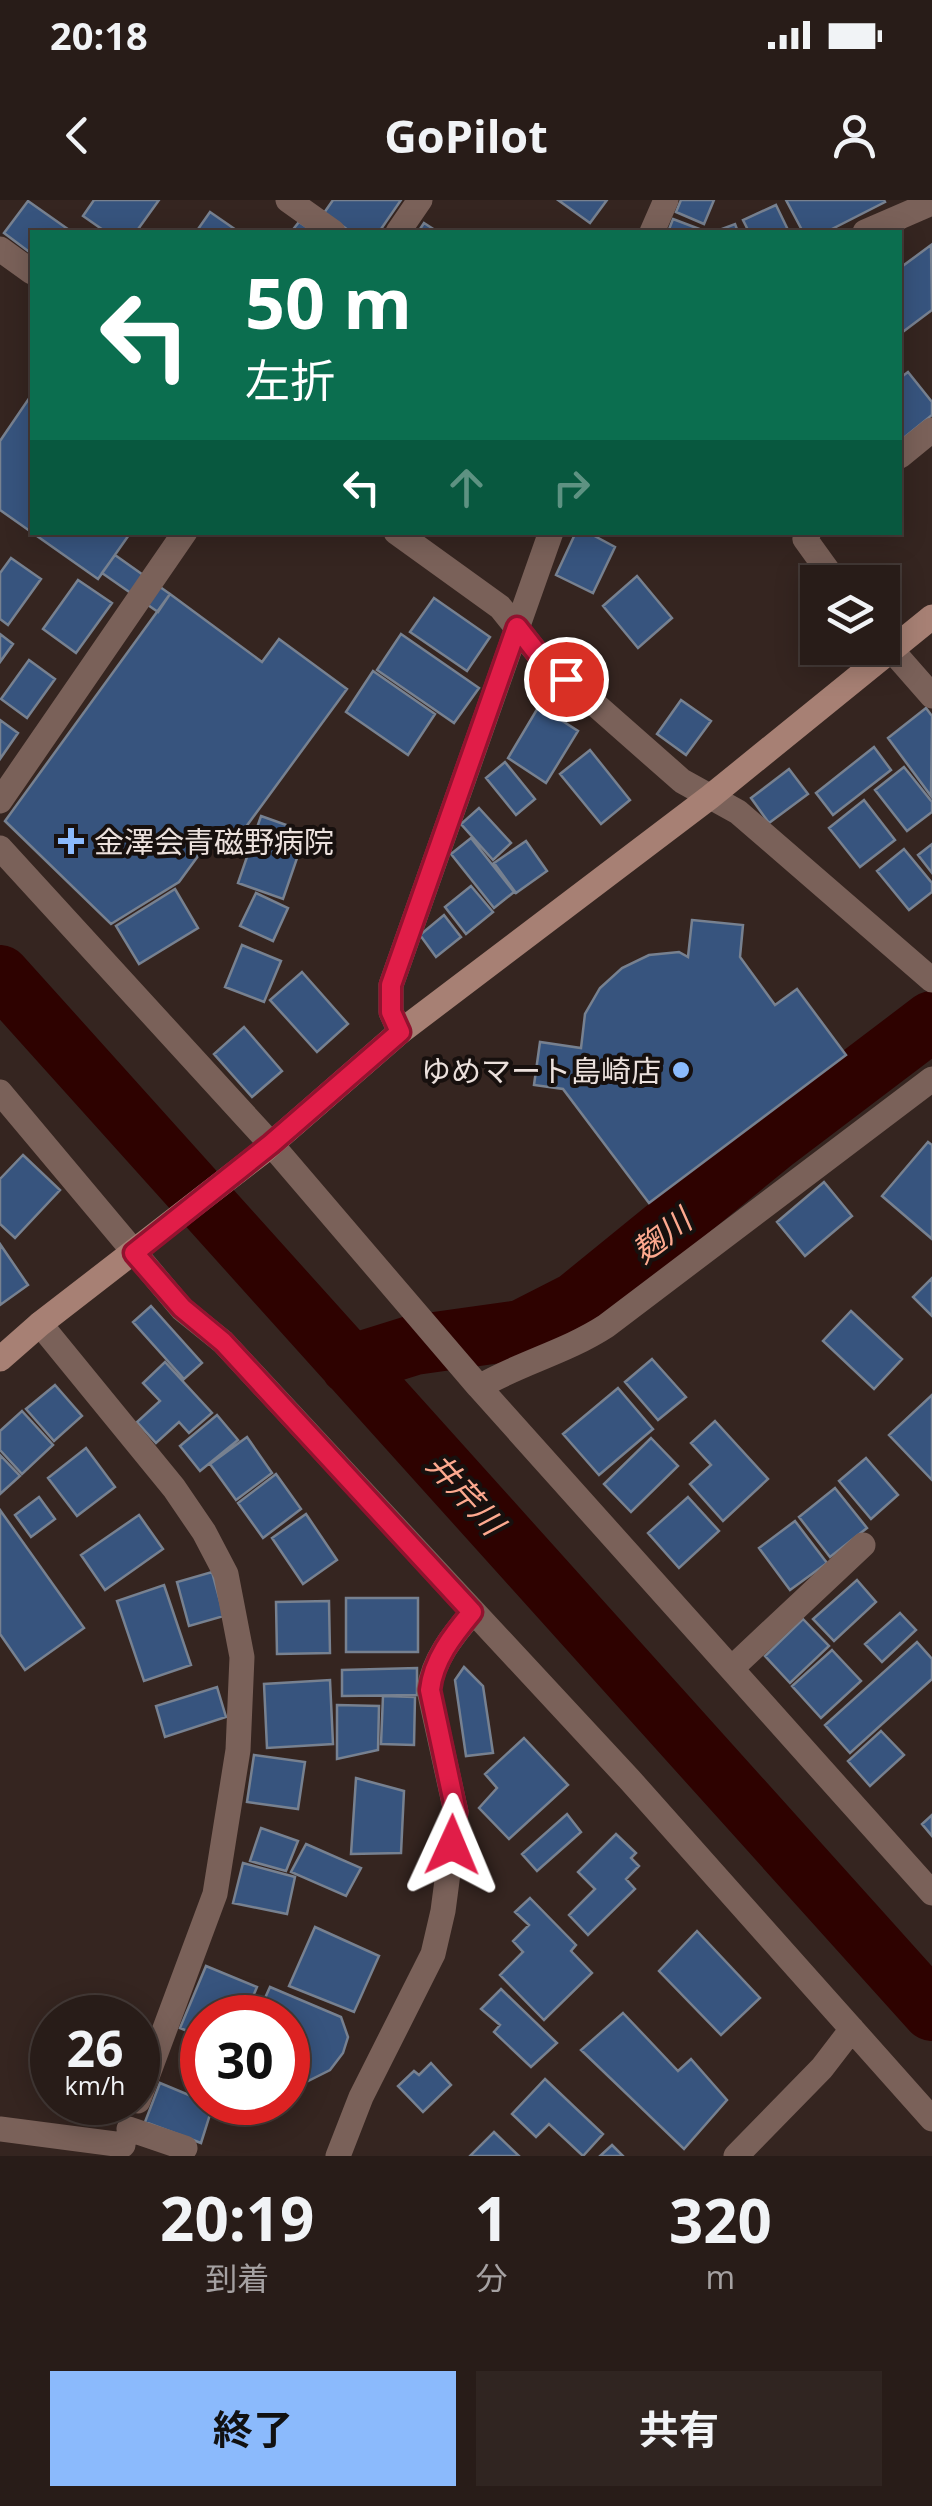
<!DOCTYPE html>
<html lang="ja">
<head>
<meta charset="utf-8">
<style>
	body { margin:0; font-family:"Open Sans","Noto Sans JP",sans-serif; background:#302521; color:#f1f3f6; height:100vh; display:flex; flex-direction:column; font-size:38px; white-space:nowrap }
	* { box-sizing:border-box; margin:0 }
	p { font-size:32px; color:#a5a1a2 }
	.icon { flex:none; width:55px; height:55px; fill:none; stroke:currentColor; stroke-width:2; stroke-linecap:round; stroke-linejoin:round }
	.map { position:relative; height:1956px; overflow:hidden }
	.side { display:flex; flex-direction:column; background:#281c18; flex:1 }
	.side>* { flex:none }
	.banner { position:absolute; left:30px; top:30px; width:872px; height:305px; border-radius:0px; box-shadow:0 5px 25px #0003,0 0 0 2px #443a37; background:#0b6e4f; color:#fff; overflow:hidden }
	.tools { position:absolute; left:800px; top:365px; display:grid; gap:20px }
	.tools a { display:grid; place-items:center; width:100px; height:100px; border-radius:0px; background:#281c18; box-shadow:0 5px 25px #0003,0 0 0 2px #443a37; font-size:50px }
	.speed { position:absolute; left:30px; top:1795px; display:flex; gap:20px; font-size:50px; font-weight:700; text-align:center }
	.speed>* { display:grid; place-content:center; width:130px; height:130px; border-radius:50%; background:#281c18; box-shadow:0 5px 25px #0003,0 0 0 2px #443a37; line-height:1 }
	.speed small { font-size:25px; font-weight:400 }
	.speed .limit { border:15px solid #d22; background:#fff; color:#111 }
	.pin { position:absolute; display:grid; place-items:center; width:85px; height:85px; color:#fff; margin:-42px; border:5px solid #fff; border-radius:50%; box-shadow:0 2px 10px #0007 }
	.me { position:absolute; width:110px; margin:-55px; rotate:1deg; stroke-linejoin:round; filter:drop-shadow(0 0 8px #0008) }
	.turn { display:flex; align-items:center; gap:35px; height:210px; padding:0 50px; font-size:45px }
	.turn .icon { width:130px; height:130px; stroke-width:2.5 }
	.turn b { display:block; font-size:70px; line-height:85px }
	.lanes { display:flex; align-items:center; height:95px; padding:0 50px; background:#0003; justify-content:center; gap:50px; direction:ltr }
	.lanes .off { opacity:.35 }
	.eta { display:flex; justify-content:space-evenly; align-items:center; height:170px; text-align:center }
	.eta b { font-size:60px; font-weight:700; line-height:70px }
	.action { display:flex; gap:20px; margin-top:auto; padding:20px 50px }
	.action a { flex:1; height:115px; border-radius:0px; background:#8bbafc; color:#111; font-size:40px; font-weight:700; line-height:115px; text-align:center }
	.action a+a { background:#302521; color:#f1f3f6 }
	.status { display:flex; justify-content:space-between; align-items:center; height:70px; padding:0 50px; background:#281c18; direction:ltr }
	.status svg { height:28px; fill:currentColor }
	header { display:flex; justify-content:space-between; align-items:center; height:130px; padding:0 50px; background:#281c18; font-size:45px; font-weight:700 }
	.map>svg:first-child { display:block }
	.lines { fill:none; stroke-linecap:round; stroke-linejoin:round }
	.river { stroke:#2e0200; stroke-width:60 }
	.building { fill:#37547e; stroke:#778190; stroke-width:2.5 }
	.street { stroke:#7a6159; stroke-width:25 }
	.secondary { stroke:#a78074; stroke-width:25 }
	.route-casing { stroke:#92132f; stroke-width:25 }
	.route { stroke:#e11d48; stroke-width:18 }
	.poi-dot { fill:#8bbafc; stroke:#17100e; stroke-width:4 }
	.labels { text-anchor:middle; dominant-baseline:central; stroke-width:8; stroke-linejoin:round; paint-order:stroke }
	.poi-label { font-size:30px; fill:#ebe0dc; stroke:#17100e; text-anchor:start }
	.water-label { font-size:32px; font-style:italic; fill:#fda98f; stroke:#17100e }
</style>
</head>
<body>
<div class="status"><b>20:18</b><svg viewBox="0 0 49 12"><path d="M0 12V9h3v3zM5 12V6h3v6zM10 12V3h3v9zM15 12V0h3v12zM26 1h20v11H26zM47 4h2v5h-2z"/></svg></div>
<header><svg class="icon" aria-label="back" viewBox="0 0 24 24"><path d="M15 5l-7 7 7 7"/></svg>GoPilot<svg class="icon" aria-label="person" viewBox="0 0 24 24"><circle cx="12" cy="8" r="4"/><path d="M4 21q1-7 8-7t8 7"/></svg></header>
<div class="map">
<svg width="932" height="1956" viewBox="0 0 932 1956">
	<rect width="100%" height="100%" fill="#352520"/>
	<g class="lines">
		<path class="river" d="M 0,775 L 932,1811
			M 350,1165 L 414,1145 L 521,1130 L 576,1102 L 775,940 L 932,821"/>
	</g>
	<path class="building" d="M 94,0 L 159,0 L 136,32 L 106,32 L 83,16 Z
		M 333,0 L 401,0 L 379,32 L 351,32 L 324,13 Z
		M 558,0 L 607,0 L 590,23 Z
		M 681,0 L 714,0 L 704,24 L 676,12 Z
		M 786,0 L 884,0 L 885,2 L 826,32 L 803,32 Z
		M 28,1 L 72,32 L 32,32 L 32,54 L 4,33 Z
		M 776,5 L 789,32 L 749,32 L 743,20 Z
		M 210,12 L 239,32 L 196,32 Z
		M 673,19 L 702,30 L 701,32 L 668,32 Z
		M 299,22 L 314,32 L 291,32 Z
		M 424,23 L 438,32 L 418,32 Z
		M 735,24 L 738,32 L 714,32 Z
		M 931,45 L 932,110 L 900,134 L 900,68 Z
		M 908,172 L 932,202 L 932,215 L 900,241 L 900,178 Z
		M 32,194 L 32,332 L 131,332 L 98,379 L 0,310 L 0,241 Z
		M 576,332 L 587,332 L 615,347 L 593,393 L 556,375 Z
		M 115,355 L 170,394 L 158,412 L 102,373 Z
		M 11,358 L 41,379 L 8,425 L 0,419 L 0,373 Z
		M 637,376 L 672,418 L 638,448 L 603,406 Z
		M 78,380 L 112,403 L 76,453 L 43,429 Z
		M 170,394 L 262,462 L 279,439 L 347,489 L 226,654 L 209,641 L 179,682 L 111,724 L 5,621 Z
		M 434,398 L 490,437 L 467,471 L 410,432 Z
		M 0,434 L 13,444 L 0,462 Z
		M 401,434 L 479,488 L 454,523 L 377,470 Z
		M 29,460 L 55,479 L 27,518 L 1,499 Z
		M 373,471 L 435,514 L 408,555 L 346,512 Z
		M 681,500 L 711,521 L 686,555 L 657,534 Z
		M 539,506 L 578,531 L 546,583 L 508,558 Z
		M 926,508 L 932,516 L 931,596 L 888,538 Z
		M 0,520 L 18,533 L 0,559 Z
		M 874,547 L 891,570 L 833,615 L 816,593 Z
		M 590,550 L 630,600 L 601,624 L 560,574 Z
		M 505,562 L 535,599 L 516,615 L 486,578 Z
		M 904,567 L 932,602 L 932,612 L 907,631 L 875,590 Z
		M 789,569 L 808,594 L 769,623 L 751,598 Z
		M 864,600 L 895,640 L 860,667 L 829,628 Z
		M 479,608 L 511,643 L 493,660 L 461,624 Z
		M 261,616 L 306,632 L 283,699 L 238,683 Z
		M 471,638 L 514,692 L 494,708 L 451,654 Z
		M 526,641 L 547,671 L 516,693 L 494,663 Z
		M 932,644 L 932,673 L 918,655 Z
		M 904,649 L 932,683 L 932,692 L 909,710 L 877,671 Z
		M 471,686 L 493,712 L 466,734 L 445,707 Z
		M 175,689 L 198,728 L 139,764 L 116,726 Z
		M 256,693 L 288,708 L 273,741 L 240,726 Z
		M 444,715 L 461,737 L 436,757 L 420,735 Z
		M 692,720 L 743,725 L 740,757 L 775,805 L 797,789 L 846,855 L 649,1003 L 563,889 L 534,885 L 540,842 L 581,848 L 585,814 L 600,788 L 622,768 L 649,755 L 679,752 L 688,757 Z
		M 242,745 L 281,761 L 264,802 L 225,787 Z
		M 302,772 L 348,824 L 317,852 L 270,800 Z
		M 244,827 L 282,871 L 252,897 L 214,854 Z
		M 928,942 L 932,945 L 932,1039 L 882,996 Z
		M 23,955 L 60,990 L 15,1038 L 0,1024 L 0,979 Z
		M 824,982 L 852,1016 L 805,1056 L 777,1022 Z
		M 0,1044 L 28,1085 L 0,1105 Z
		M 932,1078 L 932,1116 L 913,1097 Z
		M 151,1106 L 202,1163 L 184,1179 L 133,1122 Z
		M 851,1111 L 902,1159 L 874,1189 L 823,1141 Z
		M 652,1159 L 686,1197 L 658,1220 L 625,1182 Z
		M 165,1162 L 212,1213 L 189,1233 L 179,1222 L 156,1243 L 137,1222 L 160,1201 L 143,1183 Z
		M 55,1185 L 82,1216 L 54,1241 L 26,1209 Z
		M 618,1188 L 653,1229 L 599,1275 L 563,1234 Z
		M 932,1195 L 932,1280 L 889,1235 Z
		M 22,1211 L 53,1245 L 22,1274 L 0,1250 L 0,1231 Z
		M 217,1215 L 238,1240 L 200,1271 L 180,1246 Z
		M 715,1221 L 768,1279 L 723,1321 L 690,1284 L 711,1265 L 691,1243 Z
		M 247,1237 L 272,1273 L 236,1300 L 210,1264 Z
		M 651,1238 L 678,1266 L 631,1312 L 604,1284 Z
		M 86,1248 L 115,1287 L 77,1316 L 48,1278 Z
		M 0,1255 L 20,1276 L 0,1294 Z
		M 866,1258 L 898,1295 L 871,1319 L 839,1281 Z
		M 276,1274 L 301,1309 L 263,1338 L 238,1303 Z
		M 835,1288 L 867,1328 L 830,1357 L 799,1317 Z
		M 39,1297 L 55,1319 L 31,1337 L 15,1315 Z
		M 688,1297 L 719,1331 L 679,1368 L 648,1333 Z
		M 0,1310 L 84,1428 L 25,1470 L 0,1434 Z
		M 306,1314 L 337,1360 L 303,1384 L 272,1338 Z
		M 139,1315 L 163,1349 L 105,1390 L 81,1355 Z
		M 795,1321 L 827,1363 L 790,1390 L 759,1348 Z
		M 212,1372 L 224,1416 L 189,1426 L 177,1382 Z
		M 857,1380 L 876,1402 L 834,1441 L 813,1419 Z
		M 164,1385 L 191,1465 L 144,1481 L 117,1401 Z
		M 346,1398 L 418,1398 L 418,1452 L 346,1452 Z
		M 329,1401 L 330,1453 L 277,1454 L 276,1402 Z
		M 900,1413 L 916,1430 L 882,1462 L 865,1444 Z
		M 803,1419 L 829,1446 L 790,1483 L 765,1456 Z
		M 917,1442 L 932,1459 L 932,1479 L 850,1553 L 825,1525 Z
		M 832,1450 L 861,1481 L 821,1518 L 792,1486 Z
		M 464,1467 L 483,1486 L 493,1553 L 466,1556 L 455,1480 Z
		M 417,1468 L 417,1495 L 342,1496 L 342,1470 Z
		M 330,1480 L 333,1544 L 267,1548 L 264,1484 Z
		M 217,1487 L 226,1517 L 165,1537 L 156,1506 Z
		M 383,1496 L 415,1497 L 414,1545 L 381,1544 Z
		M 337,1505 L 379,1506 L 378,1550 L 337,1559 Z
		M 881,1531 L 904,1555 L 870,1586 L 848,1561 Z
		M 524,1538 L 568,1585 L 509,1639 L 479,1608 L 497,1588 L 485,1574 Z
		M 254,1555 L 305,1562 L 298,1609 L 247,1602 Z
		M 356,1578 L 404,1591 L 401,1653 L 351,1654 Z
		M 567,1614 L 581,1632 L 537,1671 L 522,1654 Z
		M 932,1615 L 932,1636 L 922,1624 Z
		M 261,1628 L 298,1641 L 286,1671 L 250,1661 Z
		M 616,1634 L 636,1653 L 631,1658 L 639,1666 L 626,1679 L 635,1689 L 588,1735 L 569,1715 L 595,1689 L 578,1672 Z
		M 306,1644 L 361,1668 L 346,1696 L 291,1672 Z
		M 243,1663 L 295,1677 L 287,1714 L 233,1703 Z
		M 530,1698 L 576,1745 L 571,1751 L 592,1773 L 544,1820 L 500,1775 L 523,1752 L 513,1741 L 529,1725 L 515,1712 Z
		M 315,1727 L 379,1756 L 354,1812 L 289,1786 Z
		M 697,1731 L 760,1798 L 721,1835 L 659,1771 Z
		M 206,1766 L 257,1787 L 244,1818 L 202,1818 L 202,1837 L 180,1828 Z
		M 270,1787 L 341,1817 L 348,1837 L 343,1853 L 330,1870 L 304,1883 L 288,1885 L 288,1818 L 256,1818 Z
		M 501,1789 L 557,1843 L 531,1867 L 494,1832 L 500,1825 L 481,1809 Z
		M 623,1813 L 678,1871 L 691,1859 L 727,1900 L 684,1949 L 581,1850 Z
		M 431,1863 L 451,1885 L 423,1912 L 398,1886 L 414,1871 L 419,1875 Z
		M 545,1879 L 603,1934 L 583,1956 L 549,1924 L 536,1937 L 512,1914 Z
		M 160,1883 L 213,1905 L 201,1943 L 145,1922 Z
		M 494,1932 L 519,1956 L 470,1956 Z
		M 612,1945 L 623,1956 L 600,1956 Z"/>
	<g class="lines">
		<path class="street" d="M 288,0 L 333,32
			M 398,32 L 420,0
			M 652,32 L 666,0
			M 865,32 L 932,3
			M 0,49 L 32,72
			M 900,256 L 932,230
			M 396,332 L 500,407 L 538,454 L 682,581 L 738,612 L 932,780
			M 809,332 L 805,339 L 836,382
			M 882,439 L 932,496
			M 0,601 L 185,332
			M 0,648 L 271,944 L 479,1187 L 932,1693
			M 400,832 L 391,812 L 391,785 L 551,332
			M 0,892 L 182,1109 L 223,1142 L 630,1580 L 932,1919
			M 40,1124 L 174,1288 L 204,1332 L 226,1374 L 242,1457 L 238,1550 L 215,1694 L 138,1901
			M 479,1187 C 520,1163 566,1152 606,1126 L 932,879
			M 732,1468 L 863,1345
			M 0,1929 L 123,1945
			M 129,1929 L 185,1948
			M 338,1956 L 361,1897 L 433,1754 L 443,1711 L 456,1612 L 429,1490 C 433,1460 453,1435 472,1413
			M 736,1956 L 822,1868 L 852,1829"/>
		<path class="secondary" d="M 0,1159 L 40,1124 L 261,953 L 400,832 L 710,597 L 932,417"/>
	</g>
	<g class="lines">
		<defs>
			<path id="route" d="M 452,1645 L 456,1612 L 430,1490 C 433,1460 453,1435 472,1412 L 223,1142 L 182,1108 L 134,1053 L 271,944 L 400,832 L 391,812 L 391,785 L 517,427 L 538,454 L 566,479"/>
		</defs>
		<use href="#route" class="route-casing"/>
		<use href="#route" class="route"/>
	</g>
	<g class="poi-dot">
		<path d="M66 626h10v10h10v10h-10v10h-10v-10h-10v-10h10z"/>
		<circle cx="681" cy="870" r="10"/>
	</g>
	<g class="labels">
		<g class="poi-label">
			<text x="94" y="641">金澤会青磁野病院</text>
			<text x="661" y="870" text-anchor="end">ゆめマート島崎店</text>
		</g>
		<g class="water-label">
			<text transform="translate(661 1035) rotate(-38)">麹川</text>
			<text transform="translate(466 1293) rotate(48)">井芹川</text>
		</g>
	</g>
</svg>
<div class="tools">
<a><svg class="icon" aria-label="layers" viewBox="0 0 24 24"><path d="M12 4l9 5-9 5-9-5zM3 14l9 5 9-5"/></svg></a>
</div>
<div class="speed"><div>26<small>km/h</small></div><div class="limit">30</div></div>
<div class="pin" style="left:566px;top:479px;background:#d93025"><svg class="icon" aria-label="arrive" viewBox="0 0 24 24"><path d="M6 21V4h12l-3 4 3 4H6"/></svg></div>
<svg class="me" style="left:452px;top:1645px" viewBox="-20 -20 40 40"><path d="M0-17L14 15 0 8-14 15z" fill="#e11d48" stroke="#fff" stroke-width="4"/></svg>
<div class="banner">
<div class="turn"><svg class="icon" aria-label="left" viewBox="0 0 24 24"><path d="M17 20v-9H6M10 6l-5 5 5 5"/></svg><div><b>50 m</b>左折</div></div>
<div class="lanes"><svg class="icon" aria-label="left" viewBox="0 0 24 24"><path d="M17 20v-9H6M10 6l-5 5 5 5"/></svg><svg class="icon off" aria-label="ahead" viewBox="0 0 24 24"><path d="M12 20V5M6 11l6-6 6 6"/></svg><svg class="icon off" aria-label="right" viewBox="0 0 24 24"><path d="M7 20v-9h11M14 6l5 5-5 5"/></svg></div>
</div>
</div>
<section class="side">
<div class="eta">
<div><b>20:19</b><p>到着</p></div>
<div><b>1</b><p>分</p></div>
<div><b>320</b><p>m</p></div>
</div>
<div class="action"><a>終了</a><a>共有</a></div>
</section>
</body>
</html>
